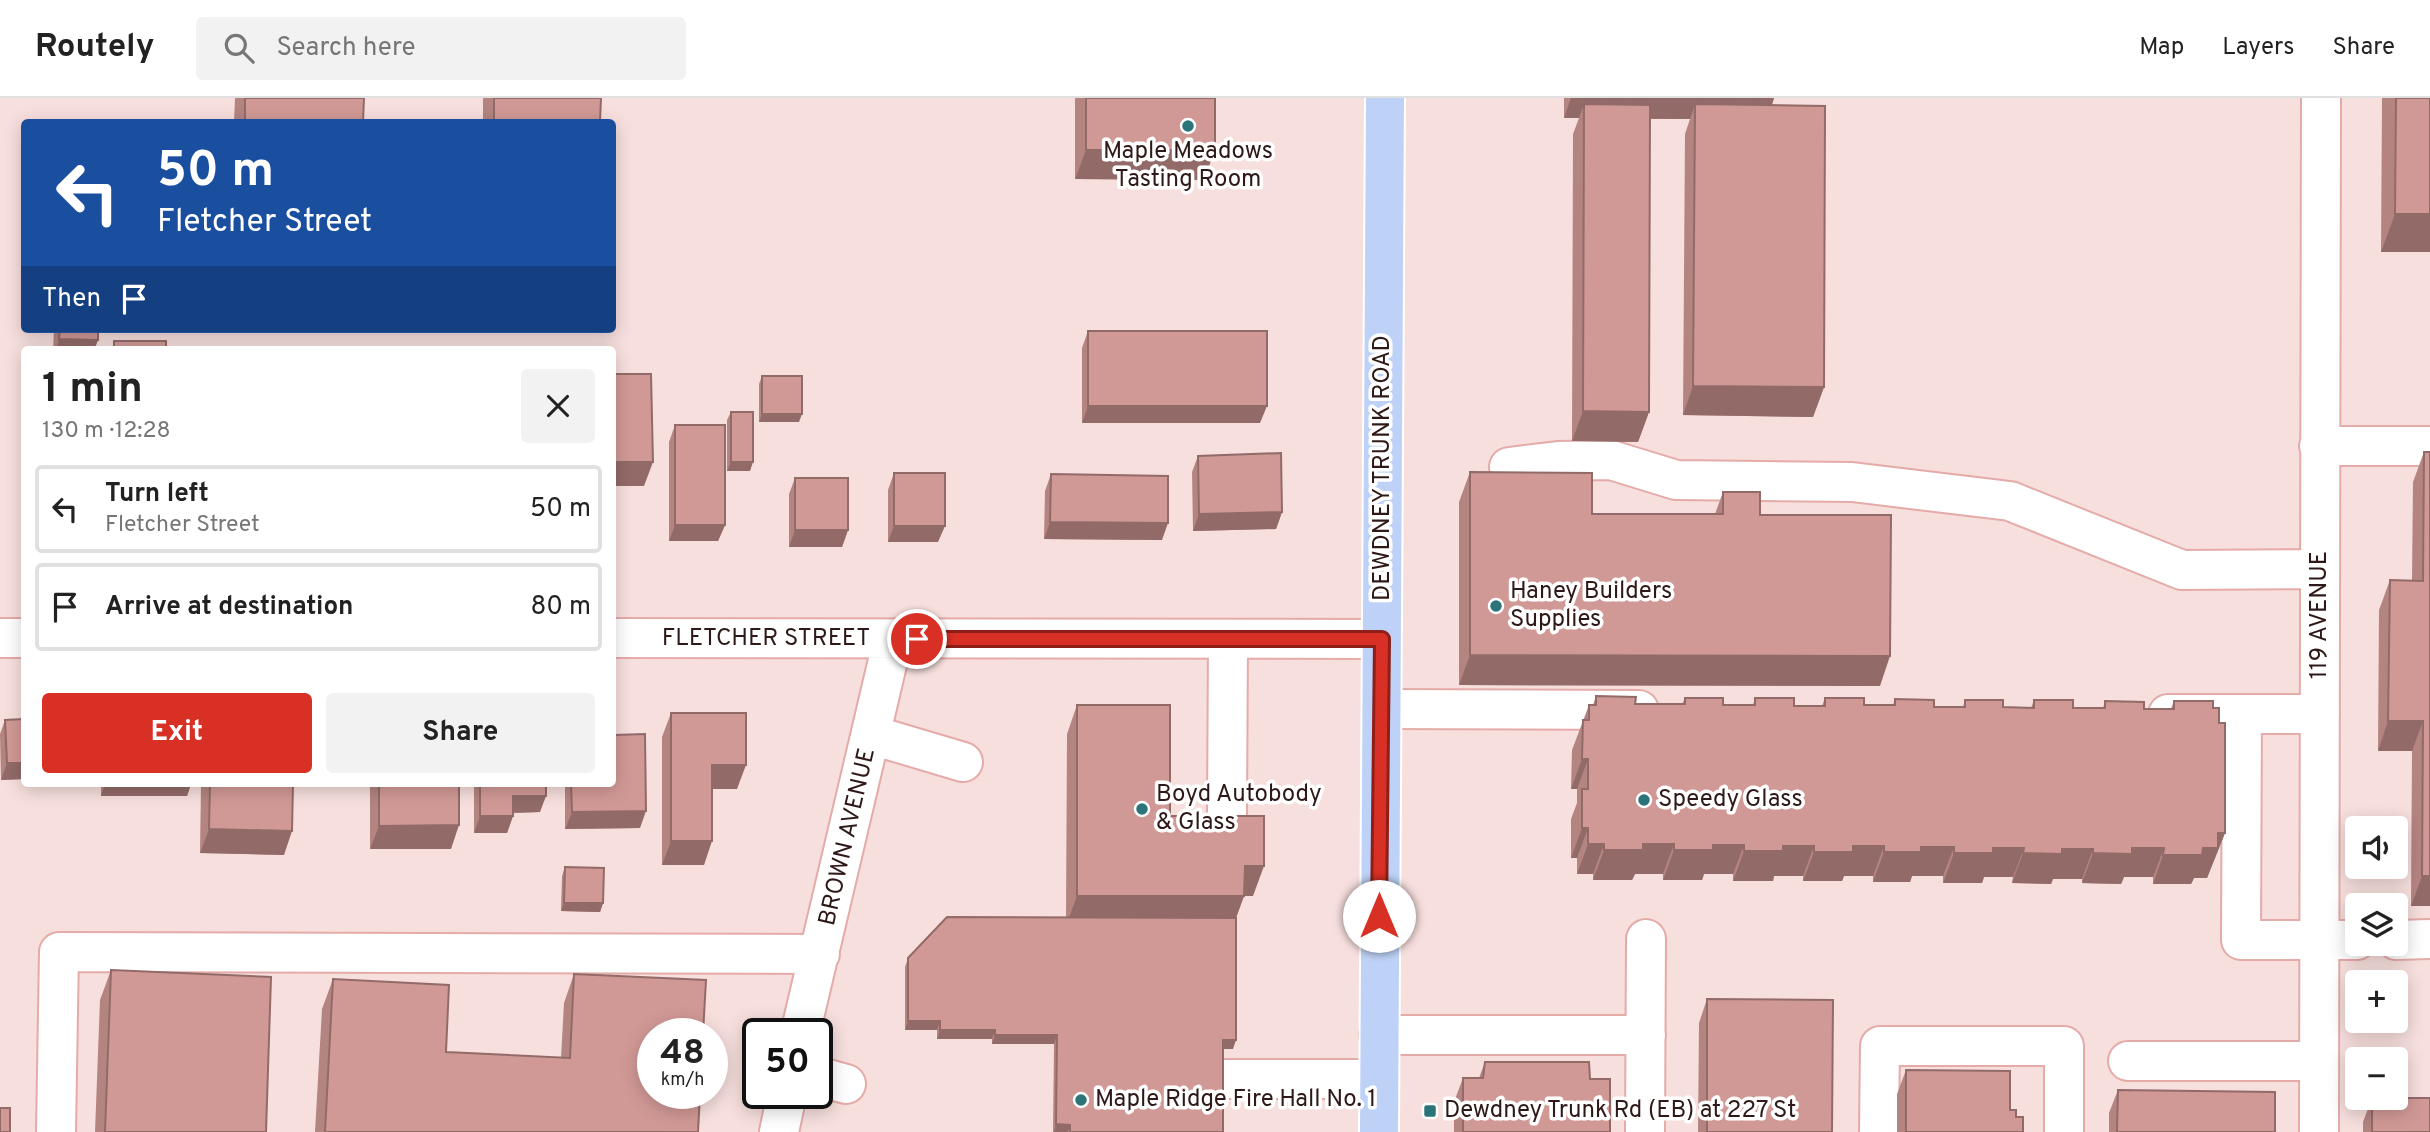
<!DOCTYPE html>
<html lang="en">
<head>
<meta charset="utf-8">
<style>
	body { margin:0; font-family:Overpass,sans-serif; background:#f2f2f2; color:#222; height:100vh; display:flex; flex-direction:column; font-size:26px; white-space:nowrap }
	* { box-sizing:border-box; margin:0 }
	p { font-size:23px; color:#767676 }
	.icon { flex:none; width:38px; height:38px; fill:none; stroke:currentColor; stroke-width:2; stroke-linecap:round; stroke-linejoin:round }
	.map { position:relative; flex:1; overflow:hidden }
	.panel { position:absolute; left:21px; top:248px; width:595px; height:441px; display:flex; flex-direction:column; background:#fff; border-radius:7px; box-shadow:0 4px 18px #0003 }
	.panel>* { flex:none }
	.top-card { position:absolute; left:21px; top:21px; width:595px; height:214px; border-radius:7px; box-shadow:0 4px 18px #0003; background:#1a4fa0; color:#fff; overflow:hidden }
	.fabs { position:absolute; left:2345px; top:718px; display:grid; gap:14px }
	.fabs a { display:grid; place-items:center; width:63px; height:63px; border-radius:7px; background:#fff; box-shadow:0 4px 18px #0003; font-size:35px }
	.speed { position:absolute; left:637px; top:920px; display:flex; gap:14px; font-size:35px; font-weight:700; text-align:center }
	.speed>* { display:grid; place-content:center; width:91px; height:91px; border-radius:50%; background:#fff; box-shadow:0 4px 18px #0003; line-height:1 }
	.speed small { font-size:18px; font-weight:400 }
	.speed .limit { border:4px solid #111; border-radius:10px; background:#fff; color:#111 }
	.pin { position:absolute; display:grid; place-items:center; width:60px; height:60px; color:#fff; margin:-30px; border:4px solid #fff; border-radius:50%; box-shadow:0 2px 7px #0007 }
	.me { position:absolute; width:77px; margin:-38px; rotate:0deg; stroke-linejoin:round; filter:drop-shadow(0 0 5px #0008) }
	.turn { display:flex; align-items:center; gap:24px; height:147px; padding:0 21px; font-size:32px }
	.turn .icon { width:91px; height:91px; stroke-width:2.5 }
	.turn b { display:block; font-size:49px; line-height:60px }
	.then { display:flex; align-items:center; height:66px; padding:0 21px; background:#0003; gap:14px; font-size:26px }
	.round { display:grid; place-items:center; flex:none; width:74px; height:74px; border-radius:7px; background:#f2f2f2 }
	.headline { display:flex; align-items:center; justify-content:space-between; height:119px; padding:0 21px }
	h1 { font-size:42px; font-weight:700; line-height:52px }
	.cta { display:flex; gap:14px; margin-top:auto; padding:14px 21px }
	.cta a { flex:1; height:80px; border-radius:7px; background:#d93025; color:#fff; font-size:28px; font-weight:700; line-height:80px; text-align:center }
	.cta a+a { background:#f2f2f2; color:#222 }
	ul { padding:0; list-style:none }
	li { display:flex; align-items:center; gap:21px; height:88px; margin:0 14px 10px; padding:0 7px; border:4px solid #e0e0e0; border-radius:7px }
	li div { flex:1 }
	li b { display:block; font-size:26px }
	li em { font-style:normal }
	header { display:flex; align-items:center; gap:42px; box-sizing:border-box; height:98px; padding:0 35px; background:#fff; border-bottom:2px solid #e0e0e0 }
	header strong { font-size:33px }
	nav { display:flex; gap:38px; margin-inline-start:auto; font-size:24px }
	.search { width:490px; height:63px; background:#f2f2f2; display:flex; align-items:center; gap:18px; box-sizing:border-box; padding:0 24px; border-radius:7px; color:#767676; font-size:26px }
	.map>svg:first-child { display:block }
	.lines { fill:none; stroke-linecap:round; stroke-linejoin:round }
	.minor-casing { stroke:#e4aba8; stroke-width:42 }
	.major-casing { stroke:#fff; stroke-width:42 }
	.minor { stroke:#fff; stroke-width:38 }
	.major { stroke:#bed2f7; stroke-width:38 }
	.wall { fill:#b48481 }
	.shaded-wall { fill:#926b69 }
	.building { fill:#d19996; stroke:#926b69; stroke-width:2 }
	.route-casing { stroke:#8d1f18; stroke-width:18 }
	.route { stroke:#d93025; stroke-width:12 }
	.poi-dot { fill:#2b747a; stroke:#fff; stroke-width:2.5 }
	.labels { text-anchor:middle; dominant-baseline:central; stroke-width:7; stroke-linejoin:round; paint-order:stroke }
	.poi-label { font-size:24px; fill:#2e1918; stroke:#fff; text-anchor:start }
	.street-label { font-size:24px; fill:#2e1918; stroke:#fff }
</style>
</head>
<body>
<header>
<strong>Routely</strong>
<div class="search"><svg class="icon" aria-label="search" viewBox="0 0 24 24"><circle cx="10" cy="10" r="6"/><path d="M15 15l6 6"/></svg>Search here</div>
<nav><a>Map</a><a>Layers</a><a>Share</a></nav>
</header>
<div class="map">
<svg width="2430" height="1034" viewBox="0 0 2430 1034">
	<rect width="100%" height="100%" fill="#f7dfdd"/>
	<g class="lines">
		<defs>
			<path id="minor" d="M 2319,348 L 2430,348
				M 1509,369 L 1558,363 L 1611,362 L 1676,382 L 1852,384 L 2010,403 L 2182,472 L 2320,471
				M 0,540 L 24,540
				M 612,540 L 1382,541
				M 1382,611 L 1639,612
				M 2168,616 L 2320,616
				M 2242,616 L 2241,842 L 2357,842
				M 872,637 L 963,664
				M 1227,715 L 1228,541
				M 2396,842 L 2430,841
				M 800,936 L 893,541
				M 1379,937 L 1646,937
				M 2128,963 L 2318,963
				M 817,978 L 846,986
				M 1220,981 L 1379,981
				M 56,1034 L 59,854 L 820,856
				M 779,1034 L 787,996
				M 1645,1034 L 1646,841
				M 1879,1034 L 1880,948 L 2064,948 L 2064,1034
				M 2319,1034 L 2321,0"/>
			<path id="major" d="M 1379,1034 L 1385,0"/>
		</defs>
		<use href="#minor" class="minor-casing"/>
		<use href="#major" class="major-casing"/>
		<use href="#minor" class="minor"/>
		<use href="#major" class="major"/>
	</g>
	<path class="wall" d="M 235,0 L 364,0 L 363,24 L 234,24 Z
		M 483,0 L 601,0 L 600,24 L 483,24 Z
		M 1075,0 L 1215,0 L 1204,82 L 1075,81 Z
		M 1564,0 L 1774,0 L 1772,7 L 1824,289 L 1813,319 L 1683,317 L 1685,36 L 1690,21 L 1650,21 L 1649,314 L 1638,344 L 1572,343 L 1573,36 L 1579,20 L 1564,20 Z
		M 2382,0 L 2430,0 L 2430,154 L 2381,154 Z
		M 54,231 L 118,231 L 117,234 L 98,234 L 98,242 L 94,252 L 53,252 Z
		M 1088,233 L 1260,325 L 1082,325 L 1082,250 Z
		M 762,278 L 799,324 L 759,324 L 759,286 Z
		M 731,314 L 750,373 L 727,373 L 727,322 Z
		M 675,327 L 725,427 L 718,443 L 669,443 L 669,344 Z
		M 2424,354 L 2430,808 L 2411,808 L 2412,653 L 2378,653 L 2379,512 L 2390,482 L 2412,482 L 2413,384 Z
		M 1198,358 L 1282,414 L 1276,431 L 1193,433 L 1192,374 Z
		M 1470,374 L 1592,416 L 1715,416 L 1723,394 L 1760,417 L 1880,588 L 1459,587 L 1459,404 Z
		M 894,375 L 938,444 L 888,444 L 888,392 Z
		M 1051,376 L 1162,442 L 1044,441 L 1045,393 Z
		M 795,380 L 848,432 L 842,449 L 789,449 L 789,396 Z
		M 1596,598 L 1635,606 L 1682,606 L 1685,600 L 1723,607 L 1753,607 L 1755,600 L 1794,608 L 1822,608 L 1825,600 L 1864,607 L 1893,607 L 1895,601 L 1934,609 L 1963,609 L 1965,602 L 2003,609 L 2031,610 L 2034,602 L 2073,610 L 2103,610 L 2105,603 L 2144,611 L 2171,611 L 2174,603 L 2213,610 L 2219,625 L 2225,735 L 2207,780 L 2194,780 L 2191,786 L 2153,786 L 2153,779 L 2124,779 L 2121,786 L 2082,785 L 2082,781 L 2053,781 L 2051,786 L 2012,785 L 2013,779 L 1984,779 L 1982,785 L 1943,785 L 1943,778 L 1912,778 L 1910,784 L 1873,784 L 1873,778 L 1844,778 L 1842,783 L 1803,783 L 1803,778 L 1774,778 L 1773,783 L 1733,783 L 1733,776 L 1704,776 L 1702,782 L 1663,782 L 1663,776 L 1635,776 L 1632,782 L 1593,782 L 1593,776 L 1577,776 L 1577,760 L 1571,760 L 1571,721 L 1577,705 L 1577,691 L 1571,691 L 1572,652 L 1589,607 L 1593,607 Z
		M 1077,607 L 1170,718 L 1253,798 L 1244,798 L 1236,820 L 1233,951 L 1223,951 L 1223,1034 L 1053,1034 L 1054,946 L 992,946 L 992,941 L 937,941 L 937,932 L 905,932 L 905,869 L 908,860 L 1066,819 L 1067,636 Z
		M 671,615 L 737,691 L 712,691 L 704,767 L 662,767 L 662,639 Z
		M 24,621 L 24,681 L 1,682 L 0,636 L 5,622 Z
		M 614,637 L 640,730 L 565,731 L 565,686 L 612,686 Z
		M 101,686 L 191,686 L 187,698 L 101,698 Z
		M 201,686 L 293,686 L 284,757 L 200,755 Z
		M 370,686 L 459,686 L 451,751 L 370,751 Z
		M 474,686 L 546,686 L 540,714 L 513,715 L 513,718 L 507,735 L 474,735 Z
		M 565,769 L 603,805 L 600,814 L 561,813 L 562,778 Z
		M 111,872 L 266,1034 L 95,1034 L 100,902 Z
		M 574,876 L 698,1034 L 315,1034 L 322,911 L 333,881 L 446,954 L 561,960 L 564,905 Z
		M 1707,901 L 1832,1034 L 1698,1034 L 1699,925 Z
		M 1485,964 L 1590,981 L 1610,1034 L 1454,1034 L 1454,1004 L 1463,980 L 1479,980 Z
		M 1906,972 L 2010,1012 L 2016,1019 L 2023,1034 L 1897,1034 L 1897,996 Z
		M 2118,992 L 2275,1034 L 2109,1034 L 2109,1015 Z
		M 2372,1000 L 2430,1034 L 2363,1034 L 2363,1024 Z"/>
	<path class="shaded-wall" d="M 1571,0 L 1774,0 L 1767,21 L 1695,6 L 1690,21 L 1584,20 L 1584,6 L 1579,20 L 1564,20 Z
		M 1086,52 L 1215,52 L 1204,82 L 1075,81 Z
		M 2395,116 L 2430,116 L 2430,154 L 2381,154 Z
		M 93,231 L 118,231 L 117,234 L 92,234 Z
		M 59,241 L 98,242 L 94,252 L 56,252 Z
		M 1693,288 L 1824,289 L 1813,319 L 1683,317 Z
		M 1088,308 L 1267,308 L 1260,325 L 1082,325 Z
		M 1583,313 L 1649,314 L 1638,344 L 1572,343 Z
		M 762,316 L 802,316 L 799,324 L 759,324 Z
		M 612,364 L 653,364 L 644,388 L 612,388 Z
		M 731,364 L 753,364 L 750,373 L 727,373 Z
		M 1282,414 L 1276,431 L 1193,433 L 1199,416 Z
		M 1050,424 L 1168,425 L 1162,442 L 1044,441 Z
		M 675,427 L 725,427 L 718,443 L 669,443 Z
		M 894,428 L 945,428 L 938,444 L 888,444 Z
		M 795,432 L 848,432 L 842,449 L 789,449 Z
		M 1470,557 L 1890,558 L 1880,588 L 1459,587 Z
		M 2388,623 L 2423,623 L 2412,653 L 2378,653 Z
		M 1582,661 L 1588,661 L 1577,691 L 1571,691 Z
		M 7,665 L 24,665 L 24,681 L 1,682 Z
		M 712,667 L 746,667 L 737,691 L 704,691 Z
		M 105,686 L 191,686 L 187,698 L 101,698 Z
		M 513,698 L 546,698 L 540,714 L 507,715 Z
		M 646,713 L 640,730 L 565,731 L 572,714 Z
		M 480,718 L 513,718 L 507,735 L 474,735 Z
		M 459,727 L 451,751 L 370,751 L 379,728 Z
		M 1582,730 L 1588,730 L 1577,760 L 1571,760 Z
		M 209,731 L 292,733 L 284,757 L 200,755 Z
		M 2218,735 L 2225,735 L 2207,780 L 2194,780 L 2191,786 L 2153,786 L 2163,757 Z
		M 671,743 L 712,743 L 704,767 L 662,767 Z
		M 1588,746 L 1604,746 L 1593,776 L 1577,776 Z
		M 1643,746 L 1674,746 L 1663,776 L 1635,776 L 1632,782 L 1593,782 L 1604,752 Z
		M 1713,747 L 1744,747 L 1733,776 L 1704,776 L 1702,782 L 1663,782 L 1674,752 Z
		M 1783,748 L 1814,748 L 1803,778 L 1774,778 L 1773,783 L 1733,783 L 1744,753 Z
		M 1853,748 L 1884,748 L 1873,778 L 1844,778 L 1842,783 L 1803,783 L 1814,754 Z
		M 1921,749 L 1954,749 L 1943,778 L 1912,778 L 1910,784 L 1873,784 L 1884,754 Z
		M 1993,750 L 2024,750 L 2013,779 L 1984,779 L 1982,785 L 1943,785 L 1954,755 Z
		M 2132,750 L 2164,750 L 2153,779 L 2124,779 L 2121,786 L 2082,785 L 2093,755 Z
		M 2062,751 L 2093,751 L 2082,781 L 2053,781 L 2051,786 L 2012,785 L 2023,755 Z
		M 1245,768 L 1264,768 L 1253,798 L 1234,798 Z
		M 2422,778 L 2430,778 L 2430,808 L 2411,808 Z
		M 1077,798 L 1244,798 L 1233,828 L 1066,828 Z
		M 564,805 L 603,805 L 600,814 L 561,813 Z
		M 908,923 L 940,923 L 937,932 L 905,932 Z
		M 940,932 L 995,932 L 992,941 L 937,941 Z
		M 995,937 L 1057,937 L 1054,946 L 992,946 Z
		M 1223,942 L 1236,942 L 1233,951 L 1220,951 Z
		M 1056,1026 L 1070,1027 L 1068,1034 L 1054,1034 Z"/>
	<path class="building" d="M 245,0 L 364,0 L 363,24 L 245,24 Z
		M 494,0 L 601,0 L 600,24 L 494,24 Z
		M 1086,0 L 1215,0 L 1215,52 L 1086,52 Z
		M 2396,0 L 2430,0 L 2430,116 L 2395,116 Z
		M 1584,6 L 1650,7 L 1649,314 L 1583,313 Z
		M 1695,6 L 1825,8 L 1824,289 L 1693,288 Z
		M 60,231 L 98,231 L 98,242 L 59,241 Z
		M 1088,233 L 1267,233 L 1267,308 L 1088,308 Z
		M 114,243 L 166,243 L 166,252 L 114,252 Z
		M 612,276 L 651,276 L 653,364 L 612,364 Z
		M 762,278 L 802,278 L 802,316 L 762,316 Z
		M 731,314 L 753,314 L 753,364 L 731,364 Z
		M 675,327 L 725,327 L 725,427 L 675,427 Z
		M 2424,354 L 2430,354 L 2430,778 L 2422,778 L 2423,623 L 2388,623 L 2390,482 L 2423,483 Z
		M 1281,355 L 1282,414 L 1199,416 L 1198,358 Z
		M 1470,374 L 1592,375 L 1592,416 L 1723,416 L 1723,394 L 1760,394 L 1760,417 L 1891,417 L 1890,558 L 1470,557 Z
		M 894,375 L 945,375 L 945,428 L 894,428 Z
		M 1051,376 L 1168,378 L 1168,425 L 1050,424 Z
		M 795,380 L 848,380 L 848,432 L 795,432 Z
		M 1596,598 L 1636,599 L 1635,606 L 1685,606 L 1685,600 L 1723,600 L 1723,607 L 1755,607 L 1755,600 L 1794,600 L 1794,608 L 1825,608 L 1825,600 L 1864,600 L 1864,607 L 1895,607 L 1895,601 L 1934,602 L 1934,609 L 1965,609 L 1965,602 L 2003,602 L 2003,609 L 2034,610 L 2034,602 L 2073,602 L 2073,610 L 2105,610 L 2105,603 L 2144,604 L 2144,611 L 2174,611 L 2174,603 L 2213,603 L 2213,610 L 2219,610 L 2219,625 L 2225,625 L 2225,735 L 2218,735 L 2218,750 L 2203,750 L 2202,757 L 2163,757 L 2164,750 L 2132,750 L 2132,756 L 2093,755 L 2093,751 L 2062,751 L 2062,756 L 2023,755 L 2024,750 L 1993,750 L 1993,755 L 1954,755 L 1954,749 L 1921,749 L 1921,754 L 1884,754 L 1884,748 L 1853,748 L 1853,754 L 1814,754 L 1814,748 L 1783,748 L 1783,753 L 1744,753 L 1744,747 L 1713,747 L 1713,752 L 1674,752 L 1674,746 L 1643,746 L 1643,752 L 1604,752 L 1604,746 L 1588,746 L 1588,730 L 1582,730 L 1582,691 L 1588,691 L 1588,661 L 1582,661 L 1583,622 L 1589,622 L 1589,607 L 1596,607 Z
		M 1077,607 L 1170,607 L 1170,718 L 1264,718 L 1264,768 L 1245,768 L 1244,798 L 1077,798 Z
		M 671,615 L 746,615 L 746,667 L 712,667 L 712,743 L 671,743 Z
		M 612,619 L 614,619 L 614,637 L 645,636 L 646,713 L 572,714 L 571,686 L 612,686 Z
		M 24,621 L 24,665 L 7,665 L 5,622 Z
		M 210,686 L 293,686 L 292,733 L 209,731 Z
		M 379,686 L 459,686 L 459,727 L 379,728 Z
		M 480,686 L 546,686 L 546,698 L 513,698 L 513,718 L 480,718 Z
		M 565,769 L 604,770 L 603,805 L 564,805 Z
		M 947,819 L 1236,820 L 1236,942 L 1223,942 L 1223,1034 L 1070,1034 L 1070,1027 L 1056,1026 L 1057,937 L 995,937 L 995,932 L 940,932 L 940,923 L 908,923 L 908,860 Z
		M 111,872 L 271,879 L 266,1034 L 105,1034 Z
		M 574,876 L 706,882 L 703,936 L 653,936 L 653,996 L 700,996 L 698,1034 L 325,1034 L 333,881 L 449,887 L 446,954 L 570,960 Z
		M 1707,901 L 1833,902 L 1832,1034 L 1707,1034 Z
		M 1485,964 L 1589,964 L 1590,981 L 1610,981 L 1610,1034 L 1463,1034 L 1463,980 L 1483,980 Z
		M 1906,972 L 2010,973 L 2010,1012 L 2016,1012 L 2016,1019 L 2023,1019 L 2023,1034 L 1906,1034 Z
		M 2118,992 L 2275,994 L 2275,1034 L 2117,1034 Z
		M 2372,1000 L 2430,1000 L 2430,1034 L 2372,1034 Z
		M 0,1010 L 10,1010 L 10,1034 L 0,1034 Z"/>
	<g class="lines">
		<defs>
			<path id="route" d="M 917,541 L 1382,541 L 1379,818"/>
		</defs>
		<use href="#route" class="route-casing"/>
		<use href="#route" class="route"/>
	</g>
	<g class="poi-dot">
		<circle cx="1188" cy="28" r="7"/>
		<circle cx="1496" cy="508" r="7"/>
		<circle cx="1644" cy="702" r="7"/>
		<circle cx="1142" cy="711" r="7"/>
		<circle cx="1081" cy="1002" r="7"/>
		<rect x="1423" y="1006" width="14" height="14" rx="3.5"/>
	</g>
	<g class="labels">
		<g class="poi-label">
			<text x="1188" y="54" text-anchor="middle">Maple Meadows<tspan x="1188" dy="28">Tasting Room</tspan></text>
			<text x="1510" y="494">Haney Builders<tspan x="1510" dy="28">Supplies</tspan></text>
			<text x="1156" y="697">Boyd Autobody<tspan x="1156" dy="28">&amp; Glass</tspan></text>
			<text x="1658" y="702">Speedy Glass</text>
			<text x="1095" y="1002">Maple Ridge Fire Hall No. 1</text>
			<text x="1444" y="1013">Dewdney Trunk Rd (EB) at 227 St</text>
		</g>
		<g class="street-label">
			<text transform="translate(1383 370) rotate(-90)">DEWDNEY TRUNK ROAD</text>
			<text transform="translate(2320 517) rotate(-90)">119 AVENUE</text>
			<text x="766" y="541">FLETCHER STREET</text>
			<text transform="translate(848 739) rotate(-77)">BROWN AVENUE</text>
		</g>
	</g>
</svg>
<div class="fabs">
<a><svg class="icon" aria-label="sound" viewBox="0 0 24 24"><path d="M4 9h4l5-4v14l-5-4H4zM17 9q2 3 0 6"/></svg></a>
<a><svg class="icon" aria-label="layers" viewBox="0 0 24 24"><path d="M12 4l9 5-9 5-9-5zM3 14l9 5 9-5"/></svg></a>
<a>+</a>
<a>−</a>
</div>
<div class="speed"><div>48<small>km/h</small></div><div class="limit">50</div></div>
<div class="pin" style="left:917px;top:541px;background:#d93025"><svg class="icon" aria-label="arrive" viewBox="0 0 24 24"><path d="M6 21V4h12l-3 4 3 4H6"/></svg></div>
<svg class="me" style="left:1379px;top:818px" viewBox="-20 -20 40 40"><circle r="19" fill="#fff"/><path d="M0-13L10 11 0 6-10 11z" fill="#d93025"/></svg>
<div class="top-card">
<div class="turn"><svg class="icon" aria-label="left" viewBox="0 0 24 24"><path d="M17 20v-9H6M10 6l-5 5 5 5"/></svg><div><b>50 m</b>Fletcher Street</div></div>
<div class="then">Then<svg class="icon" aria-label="arrive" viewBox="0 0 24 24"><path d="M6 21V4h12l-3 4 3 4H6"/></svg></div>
</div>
<section class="panel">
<div class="headline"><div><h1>1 min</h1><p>130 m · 12:28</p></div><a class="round"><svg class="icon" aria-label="close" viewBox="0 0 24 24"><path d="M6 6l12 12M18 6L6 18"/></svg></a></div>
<ul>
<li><svg class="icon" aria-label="left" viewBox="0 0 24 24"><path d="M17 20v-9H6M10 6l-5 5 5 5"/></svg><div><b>Turn left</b><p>Fletcher Street</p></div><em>50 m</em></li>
<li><svg class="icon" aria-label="arrive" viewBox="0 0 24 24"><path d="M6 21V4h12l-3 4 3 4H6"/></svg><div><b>Arrive at destination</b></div><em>80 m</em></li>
</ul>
<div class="cta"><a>Exit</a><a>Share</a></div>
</section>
</div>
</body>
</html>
